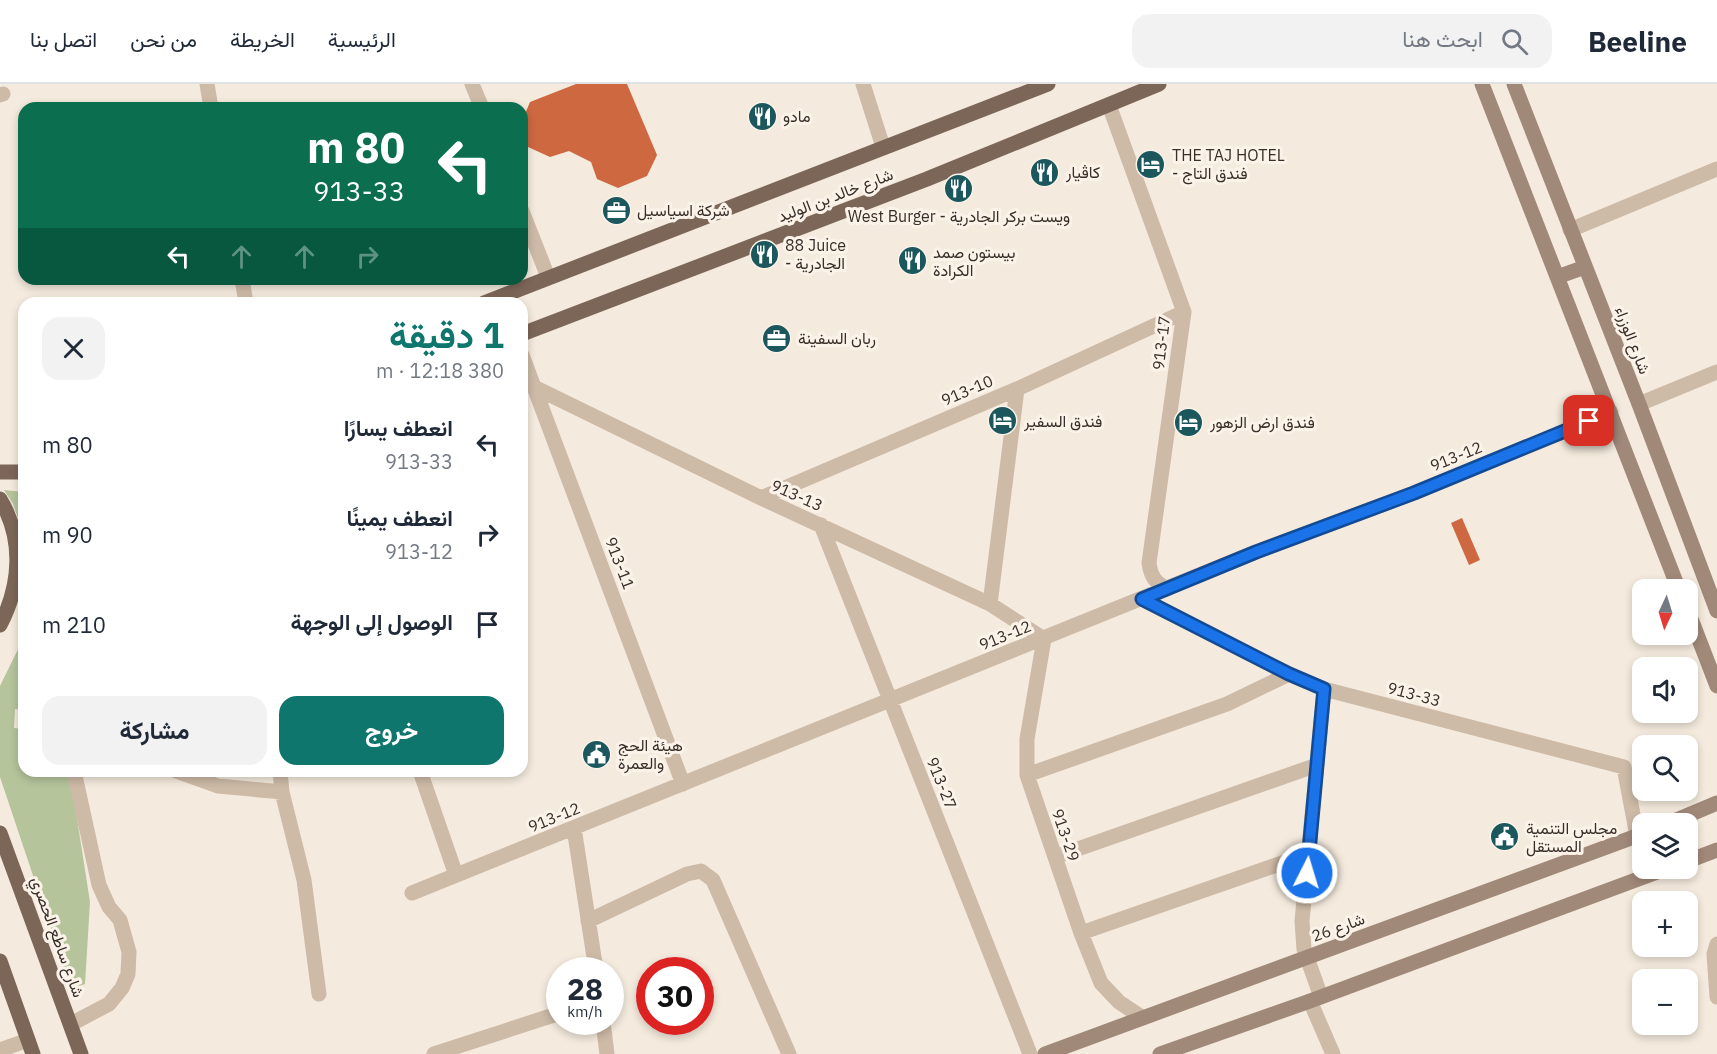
<!DOCTYPE html>
<html lang="ar">
<head>
<meta charset="utf-8">
<style>
	body { margin:0; font-family:"IBM Plex Sans",Vazirmatn,sans-serif; background:#f2f2f3; color:#1f2937; direction:rtl; height:100vh; display:flex; flex-direction:column; font-size:22px; white-space:nowrap }
	* { box-sizing:border-box; margin:0 }
	p { font-size:20px; color:#747a83 }
	.icon { flex:none; width:33px; height:33px; fill:none; stroke:currentColor; stroke-width:2; stroke-linecap:round; stroke-linejoin:round }
	.map { position:relative; flex:1; overflow:hidden; direction:ltr }
	.drawer { position:absolute; left:18px; top:213px; width:510px; height:480px; display:flex; flex-direction:column; background:#fff; border-radius:18px; box-shadow:0 3px 9px #0003; direction:rtl }
	.drawer>* { flex:none }
	.top-card { position:absolute; left:18px; top:18px; width:510px; height:183px; border-radius:18px; box-shadow:0 3px 9px #0003; direction:rtl; background:#0b6e4f; color:#fff; overflow:hidden }
	.needle { width:39px; rotate:184deg }
	.buttons { position:absolute; left:1632px; top:495px; display:grid; gap:12px }
	.buttons a { display:grid; place-items:center; width:66px; height:66px; border-radius:12px; background:#fff; box-shadow:0 3px 9px #0003; font-size:30px }
	.speed { position:absolute; left:546px; top:873px; display:flex; gap:12px; font-size:30px; font-weight:700; text-align:center }
	.speed>* { display:grid; place-content:center; width:78px; height:78px; border-radius:50%; background:#fff; box-shadow:0 3px 9px #0003; line-height:1 }
	.speed small { font-size:15px; font-weight:400 }
	.speed .limit { border:9px solid #d22; background:#fff; color:#111 }
	.pin { position:absolute; display:grid; place-items:center; width:51px; height:51px; color:#fff; margin:-26px; border-radius:12px; box-shadow:0 3px 9px #0006 }
	.me { position:absolute; width:66px; margin:-33px; rotate:5deg; stroke-linejoin:round; filter:drop-shadow(0 0 4px #0008) }
	.turn { display:flex; align-items:center; gap:21px; height:126px; padding:0 24px; font-size:27px }
	.turn .icon { width:78px; height:78px; stroke-width:2.5 }
	.turn b { display:block; font-size:42px; line-height:51px }
	.lanes { display:flex; align-items:center; height:57px; padding:0 24px; background:#0003; justify-content:center; gap:30px; direction:ltr }
	.lanes .off { opacity:.35 }
	.round { display:grid; place-items:center; flex:none; width:63px; height:63px; border-radius:18px; background:#f2f2f3 }
	.headline { display:flex; align-items:center; justify-content:space-between; height:102px; padding:0 24px }
	h1 { font-size:36px; font-weight:700; line-height:45px; color:#0f766e }
	.primary-button { display:flex; gap:12px; margin-top:auto; padding:12px 24px }
	.primary-button a { flex:1; height:69px; border-radius:18px; background:#0f766e; color:#fff; font-size:24px; font-weight:700; line-height:69px; text-align:center }
	.primary-button a+a { background:#f2f2f3; color:#1f2937 }
	ul { padding:0; list-style:none }
	li { display:flex; align-items:center; gap:18px; height:90px; padding:0 24px }
	li div { flex:1 }
	li b { display:block; font-size:22px }
	li em { font-style:normal }
	header { display:flex; align-items:center; gap:36px; box-sizing:border-box; height:84px; padding:0 30px; background:#fff; border-bottom:2px solid #e0e1e3 }
	header strong { font-size:28px }
	nav { display:flex; gap:33px; margin-inline-start:auto; font-size:21px }
	.search { width:420px; height:54px; background:#f2f2f3; display:flex; align-items:center; gap:15px; box-sizing:border-box; padding:0 21px; border-radius:18px; color:#747a83; font-size:22px }
	.map>svg:first-child { display:block }
	.green { fill:#b5c49b }
	.building { fill:#cd6841 }
	.lines { fill:none; stroke-linecap:round; stroke-linejoin:round }
	.street { stroke:#cdbaa7; stroke-width:15 }
	.secondary { stroke:#a18979; stroke-width:15 }
	.primary { stroke:#7c6658; stroke-width:15 }
	.route-casing { stroke:#114b97; stroke-width:15 }
	.route { stroke:#1a73e8; stroke-width:10 }
	.labels { text-anchor:middle; dominant-baseline:central; stroke-width:6; stroke-linejoin:round; paint-order:stroke }
	.poi-label { font-size:16px; fill:#392e28; stroke:#fbf3e9; text-anchor:start }
	.street-label { font-size:16px; fill:#392e28; stroke:#fbf3e9 }
</style>
</head>
<body>
<header>
<strong>Beeline</strong>
<div class="search"><svg class="icon" aria-label="search" viewBox="0 0 24 24"><circle cx="10" cy="10" r="6"/><path d="M15 15l6 6"/></svg>ابحث هنا</div>
<nav><a>الرئيسية</a><a>الخريطة</a><a>من نحن</a><a>اتصل بنا</a></nav>
</header>
<div class="map">
<svg width="1717" height="970" viewBox="0 0 1717 970">
	<rect width="100%" height="100%" fill="#f4eadd"/>
	<path class="green" d="M 4,406 L 24,408 L 24,451 L 13,420 Z
		M 24,553 L 24,626 L 15,625 L 14,644 L 24,645 L 24,687 L 67,687 L 74,715 L 90,818 L 85,900 L 71,905 L 0,693 L 0,602 Z"/>
	<path class="building" d="M 576,0 L 627,0 L 657,71 L 647,92 L 618,104 L 597,95 L 591,78 L 569,67 L 550,73 L 528,63 L 522,46 L 522,37 L 530,18 Z
		M 1462,434 L 1480,476 L 1469,481 L 1451,439 Z"/>
	<g class="lines">
		<path class="street" d="M 207,0 L 211,24
			M 472,0 L 482,24
			M 863,0 L 883,63
			M 0,11 L 3,10
			M 1109,21 L 1184,228 L 1149,479 C 1151,493 1155,498 1167,505
			M 522,127 L 548,193
			M 1570,146 L 1717,85
			M 242,195 L 246,219
			M 522,271 L 683,700
			M 534,303 L 761,414 L 990,520 L 1044,555 L 1027,655 L 1027,691 L 1081,849 L 1101,899 L 1119,918 L 1143,934
			M 1639,320 L 1717,288
			M 761,414 L 1017,305 L 1184,228
			M 821,441 L 1030,970
			M 1142,515 L 1289,590 L 1324,605 L 1624,683 L 1637,752
			M 990,520 L 1017,305
			M 176,687 L 218,702 L 282,708
			M 280,687 L 282,708 L 304,796 L 319,910
			M 420,687 L 456,791
			M 1027,691 L 1227,620 L 1289,590
			M 574,744 L 596,886
			M 1055,773 L 1317,681
			M 412,809 L 1256,468 L 1414,409 L 1611,328
			M 588,837 L 687,790 L 701,787 L 713,796 L 789,970
			M 1081,849 L 1308,770
			M 1717,860 L 1714,870 L 1717,913
			M 1321,913 L 1304,865 L 1302,837 L 1324,605
			M 1310,917 L 1333,970
			M 603,938 L 607,970
			M 71,940 L 109,920 L 122,904 L 128,890 L 129,868 L 120,836 L 109,823 L 99,801 L 74,687
			M 0,966 L 28,956
			M 434,970 L 560,929"/>
		<path class="secondary" d="M 1482,0 L 1679,506
			M 1514,0 L 1639,320 L 1717,527
			M 1557,193 L 1585,183
			M 1688,527 L 1717,602
			M 1667,740 L 1717,719
			M 1688,777 L 1717,766
			M 1045,970 L 1642,750
			M 1160,970 L 1310,917 L 1668,784"/>
		<path class="primary" d="M 484,219 L 1048,0
			M 522,250 L 927,95 L 1159,0
			M 0,388 L 24,388
			M 0,415 C 24,455 21,501 0,541
			M 0,749 L 81,970
			M 0,877 L 33,970"/>
	</g>
	<g class="lines">
		<defs>
			<path id="route" d="M 1307,789 L 1324,605 L 1289,590 L 1142,515 L 1256,468 L 1414,409 L 1589,337"/>
		</defs>
		<use href="#route" class="route-casing"/>
		<use href="#route" class="route"/>
	</g>
	<defs>
		<symbol id="restaurant-disc" viewBox="-11 -11 22 22"><circle r="9.5" fill="#1b575d" stroke="#fbf3e9"/><path d="M-5-6h1v4h1v-4h1v4h1v-4h1v5L-1.5 .5V6h-2V.5L-5-1ZM5-6V6H3V1.5H1.5Q1.5-4 5-6Z" fill="#fff"/></symbol>
		<symbol id="hotel-disc" viewBox="-11 -11 22 22"><circle r="9.5" fill="#1b575d" stroke="#fbf3e9"/><path d="M-6-4.5h1.5V1H6V5H4.5V3h-9V5H-6ZM-4 0a1.8 1.8 0 1 1 3.6 0ZM.5 0V-2.5h3Q6-2.5 6 0Z" fill="#fff"/></symbol>
		<symbol id="office-disc" viewBox="-11 -11 22 22"><circle r="9.5" fill="#1b575d" stroke="#fbf3e9"/><path d="M-6-3h4V-5.5h4V-3h4V5H-6ZM-1-4.5V-3h2v-1.5ZM-6 0V1H6V0Z" fill="#fff"/></symbol>
		<symbol id="civic-disc" viewBox="-11 -11 22 22"><circle r="9.5" fill="#1b575d" stroke="#fbf3e9"/><path d="M-.6-6.5H3V-4.5H.6V-3L4-1V1h2V6H-6V1h2V-1L-.6-3ZM-1.2 2.5V6h2.4V2.5Z" fill="#fff"/></symbol>
	</defs>
	<g fill-rule="evenodd">
		<use href="#restaurant-disc" x="746" y="16" width="33" height="33"/>
		<use href="#hotel-disc" x="1134" y="64" width="33" height="33"/>
		<use href="#restaurant-disc" x="1028" y="72" width="33" height="33"/>
		<use href="#restaurant-disc" x="942" y="88" width="33" height="33"/>
		<use href="#office-disc" x="600" y="110" width="33" height="33"/>
		<use href="#restaurant-disc" x="748" y="154" width="33" height="33"/>
		<use href="#restaurant-disc" x="896" y="160" width="33" height="33"/>
		<use href="#office-disc" x="760" y="238" width="33" height="33"/>
		<use href="#hotel-disc" x="986" y="320" width="33" height="33"/>
		<use href="#hotel-disc" x="1172" y="322" width="33" height="33"/>
		<use href="#civic-disc" x="580" y="654" width="33" height="33"/>
		<use href="#civic-disc" x="1488" y="736" width="33" height="33"/>
	</g>
	<g class="labels">
		<g class="poi-label">
			<text x="783" y="32">مادو</text>
			<text x="1172" y="71">THE TAJ HOTEL<tspan x="1172" dy="18">- فندق التاج</tspan></text>
			<text x="1066" y="88">كاڤيار</text>
			<text x="637" y="126">شركة اسياسيل</text>
			<text x="959" y="132" text-anchor="middle">West Burger - ويست بركر الجادرية</text>
			<text x="785" y="161">88 Juice<tspan x="785" dy="18">- الجادرية</tspan></text>
			<text x="933" y="168">بيستون صمد<tspan x="933" dy="18">الكرادة</tspan></text>
			<text x="798" y="254">ربان السفينة</text>
			<text x="1024" y="337">فندق السفير</text>
			<text x="1210" y="338">فندق ارض الزهور</text>
			<text x="618" y="661">هيئة الحج<tspan x="618" dy="18">والعمرة</tspan></text>
			<text x="1526" y="744">مجلس التنمية<tspan x="1526" dy="18">المستقل</tspan></text>
		</g>
		<g class="street-label">
			<text transform="translate(835 111) rotate(-21)">شارع خالد بن الوليد</text>
			<text transform="translate(1633 256) rotate(69)">شارع الوزراء</text>
			<text transform="translate(1161 259) rotate(-83)">913-17</text>
			<text transform="translate(967 306) rotate(-23)">913-10</text>
			<text transform="translate(1456 372) rotate(-22)">913-12</text>
			<text transform="translate(797 411) rotate(24)">913-13</text>
			<text transform="translate(620 479) rotate(69)">913-11</text>
			<text transform="translate(1005 551) rotate(-22)">913-12</text>
			<text transform="translate(1414 610) rotate(15)">913-33</text>
			<text transform="translate(942 699) rotate(68)">913-27</text>
			<text transform="translate(554 733) rotate(-22)">913-12</text>
			<text transform="translate(1066 751) rotate(71)">913-29</text>
			<text transform="translate(1338 843) rotate(-20)">شارع 26</text>
			<text transform="translate(58 853) rotate(70)">شارع ساطع الحصري</text>
		</g>
	</g>
</svg>
<div class="buttons">
<a><svg class="needle" viewBox="-14 -14 28 28"><path d="M0-13l5 13h-10z" fill="#e53935"/><path d="M0 13l5-13h-10z" fill="#747a83"/></svg></a>
<a><svg class="icon" aria-label="sound" viewBox="0 0 24 24"><path d="M4 9h4l5-4v14l-5-4H4zM17 9q2 3 0 6"/></svg></a>
<a><svg class="icon" aria-label="search" viewBox="0 0 24 24"><circle cx="10" cy="10" r="6"/><path d="M15 15l6 6"/></svg></a>
<a><svg class="icon" aria-label="layers" viewBox="0 0 24 24"><path d="M12 4l9 5-9 5-9-5zM3 14l9 5 9-5"/></svg></a>
<a>+</a>
<a>−</a>
</div>
<div class="speed"><div>28<small>km/h</small></div><div class="limit">30</div></div>
<div class="pin" style="left:1589px;top:337px;background:#d93025"><svg class="icon" aria-label="arrive" viewBox="0 0 24 24"><path d="M6 21V4h12l-3 4 3 4H6"/></svg></div>
<svg class="me" style="left:1307px;top:789px" viewBox="-20 -20 40 40"><circle r="17" fill="#1a73e8" stroke="#fff" stroke-width="3"/><path d="M0-11L8 9 0 5-8 9z" fill="#fff"/></svg>
<div class="top-card">
<div class="turn"><svg class="icon" aria-label="left" viewBox="0 0 24 24"><path d="M17 20v-9H6M10 6l-5 5 5 5"/></svg><div><b>80 m</b>913-33</div></div>
<div class="lanes"><svg class="icon" aria-label="left" viewBox="0 0 24 24"><path d="M17 20v-9H6M10 6l-5 5 5 5"/></svg><svg class="icon off" aria-label="ahead" viewBox="0 0 24 24"><path d="M12 20V5M6 11l6-6 6 6"/></svg><svg class="icon off" aria-label="ahead" viewBox="0 0 24 24"><path d="M12 20V5M6 11l6-6 6 6"/></svg><svg class="icon off" aria-label="right" viewBox="0 0 24 24"><path d="M7 20v-9h11M14 6l5 5-5 5"/></svg></div>
</div>
<section class="drawer">
<div class="headline"><div><h1>1 دقيقة</h1><p>380 m · 12:18</p></div><a class="round"><svg class="icon" aria-label="close" viewBox="0 0 24 24"><path d="M6 6l12 12M18 6L6 18"/></svg></a></div>
<ul>
<li><svg class="icon" aria-label="left" viewBox="0 0 24 24"><path d="M17 20v-9H6M10 6l-5 5 5 5"/></svg><div><b>انعطف يسارًا</b><p>913-33</p></div><em>80 m</em></li>
<li><svg class="icon" aria-label="right" viewBox="0 0 24 24"><path d="M7 20v-9h11M14 6l5 5-5 5"/></svg><div><b>انعطف يمينًا</b><p>913-12</p></div><em>90 m</em></li>
<li><svg class="icon" aria-label="arrive" viewBox="0 0 24 24"><path d="M6 21V4h12l-3 4 3 4H6"/></svg><div><b>الوصول إلى الوجهة</b></div><em>210 m</em></li>
</ul>
<div class="primary-button"><a>خروج</a><a>مشاركة</a></div>
</section>
</div>
</body>
</html>
